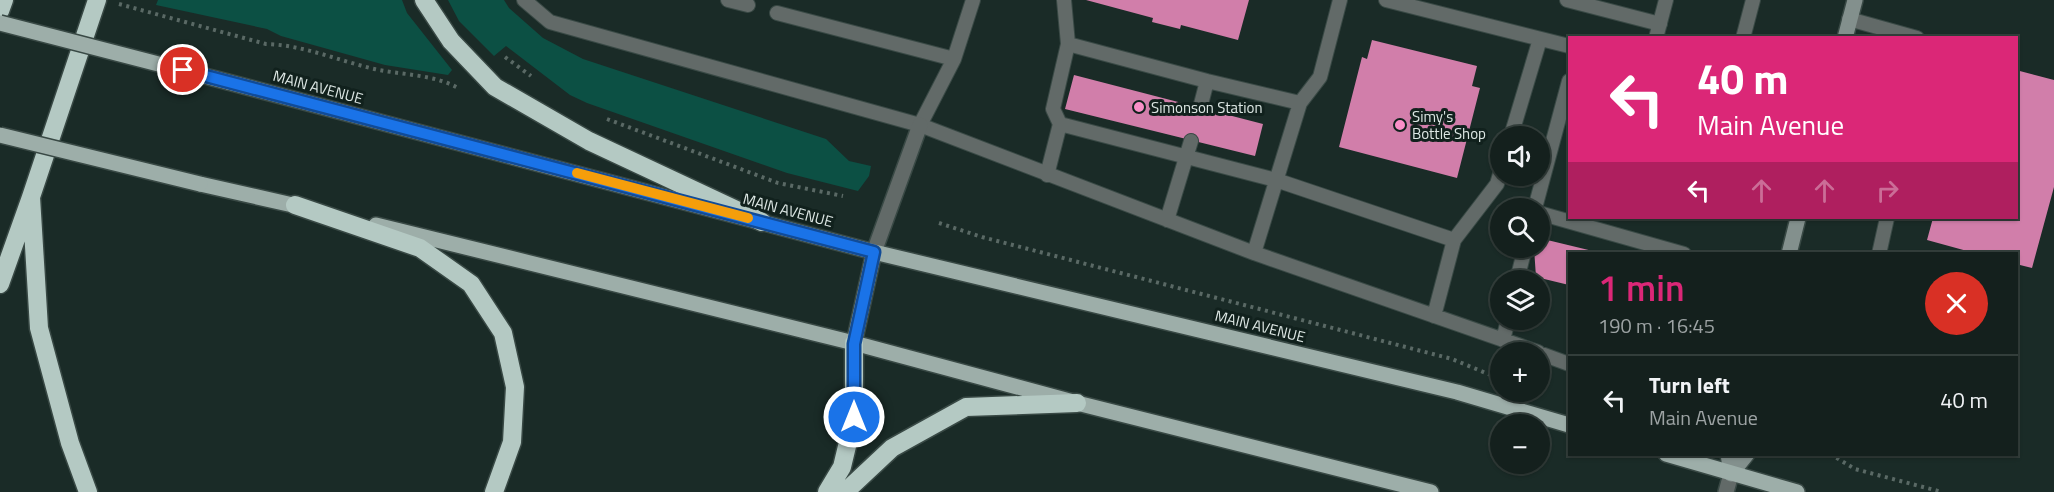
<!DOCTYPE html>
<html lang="en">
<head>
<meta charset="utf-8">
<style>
	body { margin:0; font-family:"Titillium Web",sans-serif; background:#212d2a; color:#f1f3f6; height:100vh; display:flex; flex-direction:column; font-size:22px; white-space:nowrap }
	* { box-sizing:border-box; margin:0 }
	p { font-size:20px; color:#9da3a4 }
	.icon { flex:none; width:33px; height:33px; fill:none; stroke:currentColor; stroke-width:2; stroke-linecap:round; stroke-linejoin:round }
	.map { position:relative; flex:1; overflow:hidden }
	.sheet { position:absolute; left:1568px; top:252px; width:450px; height:204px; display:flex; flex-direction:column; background:#14201d; border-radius:0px; box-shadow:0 2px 4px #0004,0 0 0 2px #333e3b }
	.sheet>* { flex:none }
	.top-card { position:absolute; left:1568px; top:36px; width:450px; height:183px; border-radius:0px; box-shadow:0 2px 4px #0004,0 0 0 2px #333e3b; background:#db2777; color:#fff; overflow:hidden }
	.controls { position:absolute; left:1490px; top:126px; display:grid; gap:12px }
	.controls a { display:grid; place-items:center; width:60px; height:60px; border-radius:50%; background:#14201d; box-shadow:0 2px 4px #0004,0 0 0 2px #333e3b; font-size:30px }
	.pin { position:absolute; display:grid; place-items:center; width:51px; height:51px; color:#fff; margin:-26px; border:3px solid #fff; border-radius:50%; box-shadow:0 2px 6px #0007 }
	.me { position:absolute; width:66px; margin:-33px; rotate:0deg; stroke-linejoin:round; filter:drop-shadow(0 0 4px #0008) }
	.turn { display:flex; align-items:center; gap:21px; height:126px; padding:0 30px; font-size:27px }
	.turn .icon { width:78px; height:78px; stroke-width:2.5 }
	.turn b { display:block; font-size:42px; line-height:51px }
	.lanes { display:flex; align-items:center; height:57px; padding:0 30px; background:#0003; justify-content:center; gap:30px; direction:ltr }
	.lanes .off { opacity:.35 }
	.round { display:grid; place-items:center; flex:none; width:63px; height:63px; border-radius:32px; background:#212d2a }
	.summary { display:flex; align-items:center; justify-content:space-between; height:102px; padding:0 30px }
	h1 { font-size:36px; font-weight:600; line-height:45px; color:#db2777 }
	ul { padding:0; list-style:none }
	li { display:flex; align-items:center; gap:18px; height:90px; padding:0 30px; border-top:2px solid #333e3b }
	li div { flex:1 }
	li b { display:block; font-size:22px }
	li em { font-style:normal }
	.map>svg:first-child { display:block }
	.green { fill:#0c5044 }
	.building { fill:#d17eaa }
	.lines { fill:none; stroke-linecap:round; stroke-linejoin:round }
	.lane-casing { stroke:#394945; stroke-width:16 }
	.street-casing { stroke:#394945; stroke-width:18 }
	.secondary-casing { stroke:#394945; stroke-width:18 }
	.primary-casing { stroke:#394945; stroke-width:18 }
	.highway-casing { stroke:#394945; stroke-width:21 }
	.path { stroke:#5a6965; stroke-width:4; stroke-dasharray:3 4.5; stroke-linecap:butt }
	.lane { stroke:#626a68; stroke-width:14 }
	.street { stroke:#626a68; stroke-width:15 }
	.secondary { stroke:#83908d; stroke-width:15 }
	.primary { stroke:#9daea9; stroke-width:15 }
	.highway { stroke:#b4c9c3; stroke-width:18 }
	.primary-bridge-casing { stroke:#394945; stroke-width:18; stroke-linecap:butt }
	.primary-bridge { stroke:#9daea9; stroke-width:15 }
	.route-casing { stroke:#114b97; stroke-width:15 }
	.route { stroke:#1a73e8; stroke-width:10 }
	.slow { stroke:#f59e0b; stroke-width:10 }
	.poi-dot { fill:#fa8fc8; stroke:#11211d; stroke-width:2 }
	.labels { text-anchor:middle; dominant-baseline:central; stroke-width:6; stroke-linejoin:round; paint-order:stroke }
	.street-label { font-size:15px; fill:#dde7e4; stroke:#11211d }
	.poi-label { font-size:15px; fill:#dde7e4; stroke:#11211d; text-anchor:start }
</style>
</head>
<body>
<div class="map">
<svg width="2054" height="492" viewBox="0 0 2054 492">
	<rect width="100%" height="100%" fill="#1a2b27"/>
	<path class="green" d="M 158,0 L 402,0 L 407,13 L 452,70 L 448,75 L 385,65 L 281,36 L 267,29 L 156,5 Z
		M 448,0 L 504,0 L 509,8 L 543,38 L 583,59 L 826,139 L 849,161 L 871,166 L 869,176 L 858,191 L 787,173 L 587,103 L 570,95 L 506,46 L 494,56 L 459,21 Z"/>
	<path class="building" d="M 1086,0 L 1249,0 L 1238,40 L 1181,25 L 1180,29 L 1152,22 L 1153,18 Z
		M 1372,40 L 1477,66 L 1472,86 L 1480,88 L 1457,178 L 1339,147 L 1362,57 L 1367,59 Z
		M 2016,70 L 2054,80 L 2054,187 L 2032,268 L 2016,264 L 2016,254 L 1978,254 L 1927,240 L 1933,218 L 2016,218 Z
		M 1074,75 L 1263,124 L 1255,156 L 1065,109 Z
		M 1539,238 L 1601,253 L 1601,254 L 1569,254 L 1569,285 L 1536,277 L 1534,248 L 1539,248 Z"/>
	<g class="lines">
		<defs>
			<path id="lane" d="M 524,0 L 550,22 L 920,125
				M 728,0 L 748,5
				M 973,0 L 954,59 L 920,125 L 1254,253 L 1538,352
				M 1386,0 L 1569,46
				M 1567,0 L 1660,24
				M 777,13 L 954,59
				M 1849,19 L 1917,38
				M 1656,38 L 1666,0
				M 1743,38 L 1753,0
				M 1068,44 L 1207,81 L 1300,103
				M 1200,108 L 1207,81
				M 1060,124 L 1276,180 L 1454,240 L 1434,316
				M 1511,136 L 1540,39
				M 1047,175 L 1060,124 L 1053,109 L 1068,44 L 1064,0
				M 1535,208 L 1569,81
				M 1539,213 L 1684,254
				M 1167,220 L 1191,141
				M 1454,240 L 1497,184 L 1500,174
				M 1254,253 L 1300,103 L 1320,77 L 1340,0
				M 1879,254 L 1887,218
				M 1517,280 L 1525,248
				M 1503,340 L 1508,320
				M 1539,353 L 1569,364"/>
			<path id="street" d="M 874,252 L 920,125
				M 1726,492 L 1731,474"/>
			<path id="secondary" d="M 1845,38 L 1855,0
				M 1789,254 L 1798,218
				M 1728,454 L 1731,474
				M 1731,474 L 1747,454"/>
			<path id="primary" d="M 228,82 L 874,252 L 1457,392 L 1569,425
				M 200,184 L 306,208
				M 376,225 L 854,343 L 1077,403 L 1431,492
				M 854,343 L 874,252
				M 1666,454 L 1797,492"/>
			<path id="highway" d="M 424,0 L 451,41 L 495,87 L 589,141 L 762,222
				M 0,11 L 4,0
				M 31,197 L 39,328 L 70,443 L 88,492
				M 295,205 L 420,248 L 471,284 L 503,333 L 515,387 L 512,442 L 494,492
				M 0,284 L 31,197 L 97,0
				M 827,492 L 842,467 L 854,417 L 854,343
				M 845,492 L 892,448 L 966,407 L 1077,403"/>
		</defs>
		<use href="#lane" class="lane-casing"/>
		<use href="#street" class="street-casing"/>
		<use href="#secondary" class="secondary-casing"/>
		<use href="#primary" class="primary-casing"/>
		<use href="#highway" class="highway-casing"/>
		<path class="path" d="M 119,4 L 266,44 C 305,45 341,62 379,70 C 406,75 436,75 460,89
			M 505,57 L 531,76
			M 607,119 L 778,183 L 843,196
			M 939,223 L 982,237 L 1452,359 L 1493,376
			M 1830,454 L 1855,469 L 1942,492"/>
		<use href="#lane" class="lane"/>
		<use href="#street" class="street"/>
		<use href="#secondary" class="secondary"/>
		<use href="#primary" class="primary"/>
		<use href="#highway" class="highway"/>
		<defs>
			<path id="primary-bridge" d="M 0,23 L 228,82
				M 0,135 L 200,184"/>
		</defs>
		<use href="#primary-bridge" class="primary-bridge-casing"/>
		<use href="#primary-bridge" class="primary-bridge"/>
	</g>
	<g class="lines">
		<defs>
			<path id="route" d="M 183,70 L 874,252 L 854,344 L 854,417"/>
		</defs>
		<use href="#route" class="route-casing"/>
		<use href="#route" class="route"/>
		<path class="slow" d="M 577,173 L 748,218"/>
	</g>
	<g class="poi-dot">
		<circle cx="1139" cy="107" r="6"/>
		<circle cx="1400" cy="125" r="6"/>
	</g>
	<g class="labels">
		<g class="street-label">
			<text transform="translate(318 87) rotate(15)">MAIN AVENUE</text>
			<text transform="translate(788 210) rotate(15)">MAIN AVENUE</text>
			<text transform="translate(1260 326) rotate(14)">MAIN AVENUE</text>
		</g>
		<g class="poi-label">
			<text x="1151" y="107">Simonson Station</text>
			<text x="1412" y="116">Simy's<tspan x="1412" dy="17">Bottle Shop</tspan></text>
		</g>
	</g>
</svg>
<div class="controls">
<a><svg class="icon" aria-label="sound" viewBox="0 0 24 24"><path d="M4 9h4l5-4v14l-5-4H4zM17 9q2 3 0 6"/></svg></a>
<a><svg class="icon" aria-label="search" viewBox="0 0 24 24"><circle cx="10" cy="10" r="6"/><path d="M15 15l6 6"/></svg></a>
<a><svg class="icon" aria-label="layers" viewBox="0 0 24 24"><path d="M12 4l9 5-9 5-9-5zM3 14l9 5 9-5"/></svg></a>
<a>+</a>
<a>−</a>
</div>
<div class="pin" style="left:183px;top:70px;background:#d93025"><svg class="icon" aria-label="arrive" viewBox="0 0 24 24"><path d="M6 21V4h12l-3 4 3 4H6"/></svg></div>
<svg class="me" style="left:854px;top:417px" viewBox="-20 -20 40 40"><circle r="17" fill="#1a73e8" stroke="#fff" stroke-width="3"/><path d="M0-11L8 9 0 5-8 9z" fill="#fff"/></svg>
<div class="top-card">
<div class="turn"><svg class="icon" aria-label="left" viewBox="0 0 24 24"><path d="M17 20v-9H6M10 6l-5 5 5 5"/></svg><div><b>40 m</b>Main Avenue</div></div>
<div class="lanes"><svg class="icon" aria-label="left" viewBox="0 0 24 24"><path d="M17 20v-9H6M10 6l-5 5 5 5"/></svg><svg class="icon off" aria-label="ahead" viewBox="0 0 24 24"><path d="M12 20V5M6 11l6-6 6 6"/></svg><svg class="icon off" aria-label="ahead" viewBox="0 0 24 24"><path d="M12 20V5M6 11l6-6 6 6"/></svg><svg class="icon off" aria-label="right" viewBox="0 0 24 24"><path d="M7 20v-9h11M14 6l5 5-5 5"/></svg></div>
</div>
<section class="sheet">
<div class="summary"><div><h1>1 min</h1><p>190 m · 16:45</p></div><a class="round" style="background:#d93025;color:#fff"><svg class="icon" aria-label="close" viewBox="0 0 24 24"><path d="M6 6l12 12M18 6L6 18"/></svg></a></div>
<ul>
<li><svg class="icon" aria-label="left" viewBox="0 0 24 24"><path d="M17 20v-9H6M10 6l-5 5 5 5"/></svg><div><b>Turn left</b><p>Main Avenue</p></div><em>40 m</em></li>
</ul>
</section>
</div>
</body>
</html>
